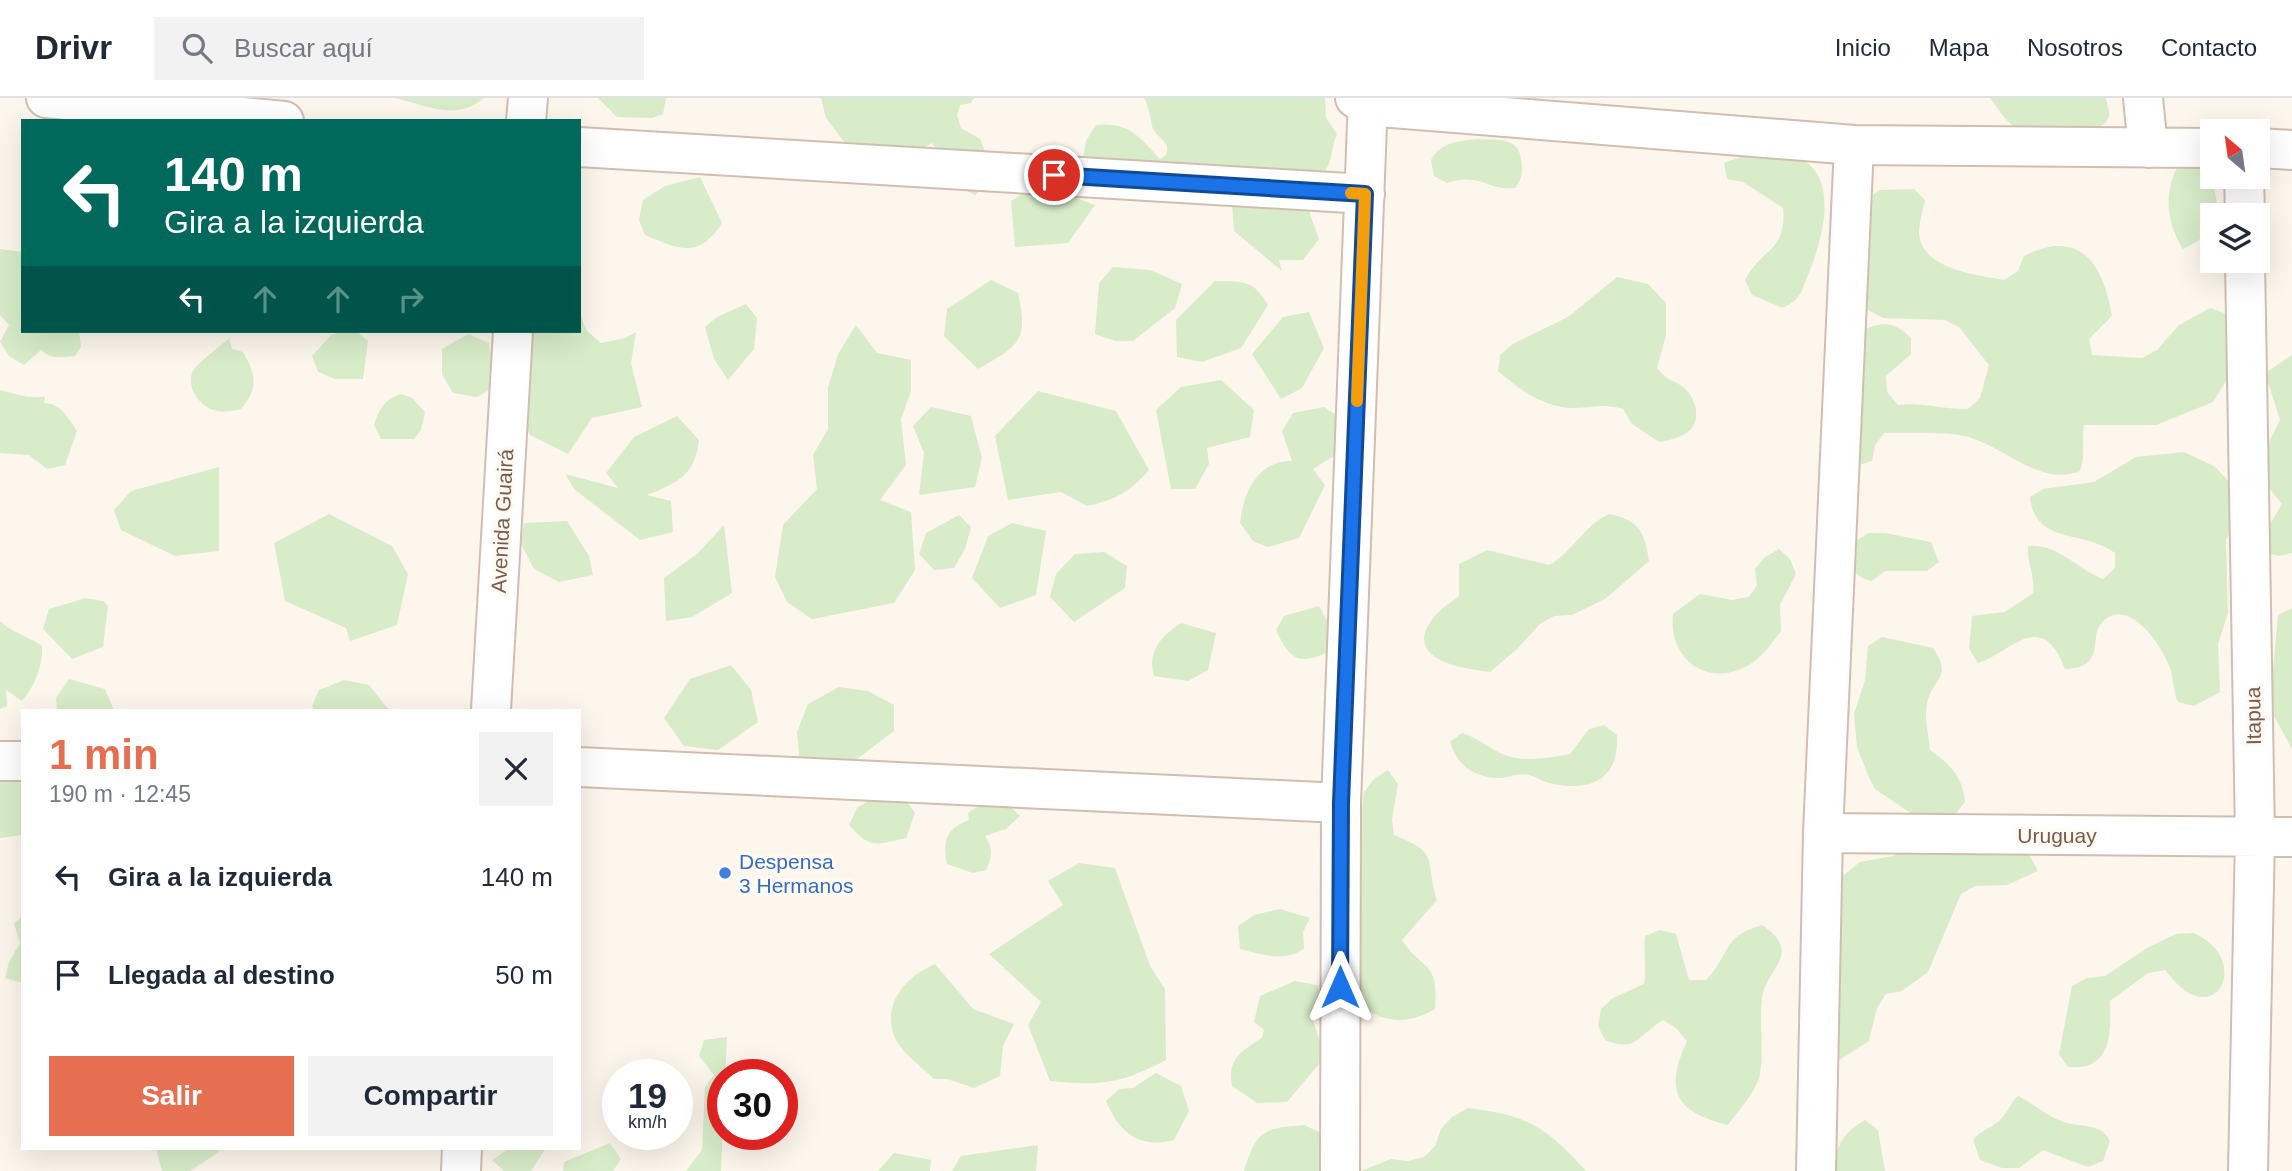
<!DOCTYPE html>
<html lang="es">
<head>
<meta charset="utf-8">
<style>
	body { margin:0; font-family:Helvetica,sans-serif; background:#f2f2f3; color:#1f2937; height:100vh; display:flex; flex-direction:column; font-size:26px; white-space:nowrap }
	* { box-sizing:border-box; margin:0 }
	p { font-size:23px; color:#747a83 }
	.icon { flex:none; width:38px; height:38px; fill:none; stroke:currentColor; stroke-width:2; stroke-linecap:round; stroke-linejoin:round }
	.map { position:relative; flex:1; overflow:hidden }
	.side { position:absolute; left:21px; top:611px; width:560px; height:441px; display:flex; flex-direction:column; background:#fff; border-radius:0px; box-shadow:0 7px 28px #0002 }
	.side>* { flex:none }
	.banner { position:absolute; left:21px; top:21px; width:560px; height:214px; border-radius:0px; box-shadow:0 7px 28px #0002; background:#00695c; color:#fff; overflow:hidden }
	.needle { width:46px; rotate:331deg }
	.controls { position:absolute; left:2200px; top:21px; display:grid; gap:14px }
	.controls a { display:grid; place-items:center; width:70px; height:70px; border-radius:0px; background:#fff; box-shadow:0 7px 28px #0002; font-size:35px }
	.speed { position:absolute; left:602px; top:961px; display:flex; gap:14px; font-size:35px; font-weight:700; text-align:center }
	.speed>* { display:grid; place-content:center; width:91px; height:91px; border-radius:50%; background:#fff; box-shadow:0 7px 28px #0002; line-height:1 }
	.speed small { font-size:18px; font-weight:400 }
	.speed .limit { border:10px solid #d22; background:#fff; color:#111 }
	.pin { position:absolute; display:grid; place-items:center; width:60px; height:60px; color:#fff; margin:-30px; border:4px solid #fff; border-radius:50%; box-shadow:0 2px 7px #0007 }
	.me { position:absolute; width:77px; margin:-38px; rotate:0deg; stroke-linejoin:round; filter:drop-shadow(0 0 5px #0008) }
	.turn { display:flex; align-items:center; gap:24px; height:147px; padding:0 28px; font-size:32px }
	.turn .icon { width:91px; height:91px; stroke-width:2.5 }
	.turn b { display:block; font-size:49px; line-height:60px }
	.lanes { display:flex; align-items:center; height:66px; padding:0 28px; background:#0003; justify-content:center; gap:35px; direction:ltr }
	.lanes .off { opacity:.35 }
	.round { display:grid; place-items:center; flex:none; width:74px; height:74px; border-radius:0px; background:#f2f2f3 }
	.overview { display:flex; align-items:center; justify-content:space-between; height:119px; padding:0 28px }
	h1 { font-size:42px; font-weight:700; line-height:52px; color:#e76f51 }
	.primary-button { display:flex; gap:14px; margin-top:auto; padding:14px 28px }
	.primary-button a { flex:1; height:80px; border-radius:0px; background:#e76f51; color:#fff; font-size:28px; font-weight:700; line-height:80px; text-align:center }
	.primary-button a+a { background:#f2f2f3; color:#1f2937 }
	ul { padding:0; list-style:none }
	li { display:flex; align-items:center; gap:21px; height:98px; padding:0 28px }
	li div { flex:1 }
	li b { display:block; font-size:26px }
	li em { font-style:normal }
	header { display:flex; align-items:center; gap:42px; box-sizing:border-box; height:98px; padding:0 35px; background:#fff; border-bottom:2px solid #e0e1e3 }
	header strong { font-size:33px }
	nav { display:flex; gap:38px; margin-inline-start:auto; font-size:24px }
	.search { width:490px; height:63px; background:#f2f2f3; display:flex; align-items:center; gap:18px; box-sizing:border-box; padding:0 24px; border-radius:0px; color:#747a83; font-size:26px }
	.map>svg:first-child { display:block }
	.green { fill:#d8ecc9 }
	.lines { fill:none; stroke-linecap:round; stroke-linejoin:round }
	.street-casing { stroke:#d1beb0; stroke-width:42 }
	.street { stroke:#fff; stroke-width:38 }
	.route-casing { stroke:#114b97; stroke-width:18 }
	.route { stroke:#1a73e8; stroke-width:12 }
	.slow { stroke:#f59e0b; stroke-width:12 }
	.shop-dot { fill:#3f7fe0; stroke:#fffaf3; stroke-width:2.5 }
	.labels { text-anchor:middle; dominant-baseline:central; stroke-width:7; stroke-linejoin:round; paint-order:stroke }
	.street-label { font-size:21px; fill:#7a5c4d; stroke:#fffaf3 }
	.shop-label { font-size:21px; fill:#366cbe; stroke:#fffaf3; text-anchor:start }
</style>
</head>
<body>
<header>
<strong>Drivr</strong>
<div class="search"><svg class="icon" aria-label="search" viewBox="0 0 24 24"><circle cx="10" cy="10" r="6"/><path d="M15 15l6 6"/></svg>Buscar aquí</div>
<nav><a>Inicio</a><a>Mapa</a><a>Nosotros</a><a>Contacto</a></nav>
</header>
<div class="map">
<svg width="2292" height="1073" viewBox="0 0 2292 1073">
	<rect width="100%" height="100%" fill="#fdf6ec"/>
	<path class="green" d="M 395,0 L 484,0 C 455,24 426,7 395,0 Z
		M 598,0 L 666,0 L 663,16 L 652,20 L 617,19 Z
		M 821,0 L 974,0 L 971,5 L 960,7 L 957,17 L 961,30 L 980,41 L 986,56 L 983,90 L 975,97 L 964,91 L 932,45 L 905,60 L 851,53 L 826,20 Z
		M 1144,0 L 1325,0 L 1326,20 L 1337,36 C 1330,52 1334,63 1322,77 L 1160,73 L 1158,64 L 1150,74 L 1083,60 L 1086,43 L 1096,27 C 1128,23 1140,39 1160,61 L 1166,57 C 1172,42 1155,40 1152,28 C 1150,17 1149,10 1144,0 Z
		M 1990,0 L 2106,0 C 2107,7 2111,15 2108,21 C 2100,40 2030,39 2015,29 C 2005,23 1997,9 1990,0 Z
		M 1478,41 C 1503,42 1521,39 1522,69 C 1522,78 1521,82 1515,90 C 1487,93 1481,74 1447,85 L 1434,78 L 1431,62 C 1441,44 1458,43 1478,41 Z
		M 1755,54 C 1771,55 1789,54 1803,62 C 1840,84 1821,146 1808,177 C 1805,184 1802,196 1796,201 C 1793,205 1787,207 1783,210 L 1752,197 L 1745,182 C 1762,149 1787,154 1783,110 L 1743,84 L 1727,81 L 1724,65 Z
		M 2182,61 L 2207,64 C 2215,81 2214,98 2220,117 L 2212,117 C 2212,135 2198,144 2183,151 C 2165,122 2163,90 2182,61 Z
		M 700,79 L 722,125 C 699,161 680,152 645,137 L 639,122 L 643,102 L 665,88 Z
		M 1037,86 L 1095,107 L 1068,145 L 1015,149 L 1011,103 Z
		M 1914,91 L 1925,102 C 1923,112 1919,125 1919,135 C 1921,171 1976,177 2004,182 L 2018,173 L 2024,158 C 2080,130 2103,165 2112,218 L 2089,241 L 2092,257 L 2142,260 L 2157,252 L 2179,227 L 2210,210 L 2227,216 L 2232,260 L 2229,278 L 2213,304 L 2156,327 L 2084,327 C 2081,343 2086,357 2080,373 C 2038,390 2001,344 1960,337 C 1936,334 1909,335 1884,335 L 1875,347 L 1872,363 L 1856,368 L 1852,239 C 1875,225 1890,219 1911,240 L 1911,256 L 1886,278 L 1887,294 L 1898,307 C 1923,304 1944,312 1968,311 L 1980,300 L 1989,267 L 1959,229 L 1945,222 L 1883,220 L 1868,212 L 1858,184 L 1866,101 L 1880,92 Z
		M 1305,102 L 1319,141 L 1303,162 L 1279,162 L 1282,173 L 1234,133 L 1232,105 Z
		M 0,151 L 23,154 L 23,233 L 79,233 L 81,249 L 75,258 C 62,260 50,261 41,252 L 24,267 L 9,258 L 0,244 L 9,227 L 0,217 Z
		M 1113,169 L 1150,172 L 1182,186 L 1175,210 L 1133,243 L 1115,243 L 1095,236 L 1099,185 Z
		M 1617,179 L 1648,186 L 1666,205 L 1666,237 L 1657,270 C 1669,285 1671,280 1683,289 C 1695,298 1702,320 1690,332 C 1682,340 1669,342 1659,344 L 1632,326 L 1623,311 C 1604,305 1591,310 1573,310 C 1545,310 1518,291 1498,273 L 1500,257 L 1513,246 L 1568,219 Z
		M 991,182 L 1018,195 C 1029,244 1018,248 978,271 L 944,238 L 947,211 Z
		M 1215,183 C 1244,184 1253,181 1268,207 L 1241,250 L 1202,264 L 1177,259 L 1176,222 Z
		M 746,206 L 757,220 L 754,251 L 728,282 L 714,261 L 705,229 L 717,219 Z
		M 579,214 L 587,233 L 601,245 L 625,240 L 636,234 L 631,265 L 642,309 L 592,320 L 568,356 L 530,337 L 509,300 L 529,258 L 533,233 L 579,233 Z
		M 1309,214 L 1324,250 L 1302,290 L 1281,301 L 1252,256 L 1283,219 Z
		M 856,227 L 877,255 L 911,262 L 911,293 L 901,321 L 906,367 L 880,402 L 911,414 L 915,472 L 894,505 L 812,521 L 787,504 L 775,479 L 783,427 L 817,391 L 813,357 L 828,331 L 828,290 L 838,256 Z
		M 344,233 L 356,233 L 368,243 L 363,281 L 335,281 L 318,274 L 312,258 L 331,237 Z
		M 468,236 L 489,245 L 496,288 L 477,299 L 453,295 L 442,276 L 442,251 Z
		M 229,240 L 232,251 L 243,254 C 256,276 259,290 241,311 C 231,313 224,315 214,312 C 200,309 185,288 193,273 C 197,265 221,248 229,240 Z
		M 2292,257 L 2292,455 L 2279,458 L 2263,454 L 2263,437 L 2282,406 L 2262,382 L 2265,352 L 2280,322 L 2265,275 Z
		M 1221,282 L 1254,312 L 1250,339 L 1207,350 L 1209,366 L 1195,391 L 1171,391 L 1156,312 L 1181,289 Z
		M 0,292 L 27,299 L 45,299 L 44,305 C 62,306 68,320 77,333 L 65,367 L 47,371 L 29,357 L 0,355 Z
		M 1038,293 L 1116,313 L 1149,372 C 1130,394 1115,402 1087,408 L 1061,394 L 1008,402 L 995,338 Z
		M 401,296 L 412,300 L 425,314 L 421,332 L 414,341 L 381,341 L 374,327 C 379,312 384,301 401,296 Z
		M 931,309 L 971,318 L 982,360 L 975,389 L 919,397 L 924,355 L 913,328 Z
		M 1324,309 L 1347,324 L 1354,345 L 1313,371 L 1325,387 L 1299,440 L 1268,449 L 1253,443 L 1240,425 C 1243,395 1258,362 1292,363 L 1282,333 L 1293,315 Z
		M 677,318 L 699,342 C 695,378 678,384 647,397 L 671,403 L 673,434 L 640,442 L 574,391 L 565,376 L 618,390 L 606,375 L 634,339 Z
		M 2184,354 L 2214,368 L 2226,380 L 2234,394 L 2233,427 L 2226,442 L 2228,515 L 2218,546 L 2220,594 L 2194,608 L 2178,604 C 2173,593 2174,584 2171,573 C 2164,549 2126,493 2100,527 C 2093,537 2098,554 2089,563 C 2082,570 2075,570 2065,571 C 2041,508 2010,556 1978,565 L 1969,551 L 1972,518 L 2005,514 L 2033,495 C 2035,475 2027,467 2028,448 C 2057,445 2077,471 2103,481 L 2115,470 L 2115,455 C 2082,431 2035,447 2030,399 L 2043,391 L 2094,384 L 2136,359 Z
		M 219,369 L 219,453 L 175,458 L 121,432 L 114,412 L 131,393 Z
		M 329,416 L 392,448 L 408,476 L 397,527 L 350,543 L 346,530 L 285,503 L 274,445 Z
		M 1609,416 C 1639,422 1645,434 1649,463 L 1605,501 L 1572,517 L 1554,518 L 1540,526 L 1517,551 L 1490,574 C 1462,571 1400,561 1434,519 C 1440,511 1451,504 1459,498 L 1459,466 L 1487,452 L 1549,467 C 1573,454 1583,428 1609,416 Z
		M 959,417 L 971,429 L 965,451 L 954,470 L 934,472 L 919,456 L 926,435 Z
		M 567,423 L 589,458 L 593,477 L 559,484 L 534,471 L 521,446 L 524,425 Z
		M 1012,425 L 1046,433 L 1036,497 L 1000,510 L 972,480 L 988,438 Z
		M 724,427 L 732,495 L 692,519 L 666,523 L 664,480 L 698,455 Z
		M 1869,435 L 1885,435 L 1931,444 L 1939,464 L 1927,473 L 1885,473 L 1872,483 C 1855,479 1853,472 1848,457 L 1855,443 Z
		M 1779,451 L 1790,461 L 1796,476 L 1780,507 L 1781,533 C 1771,546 1762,560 1747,568 C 1706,590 1668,560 1673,516 L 1700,496 L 1732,502 L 1749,499 L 1757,487 L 1755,471 L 1765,459 Z
		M 1104,454 L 1127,468 L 1125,490 L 1074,524 L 1050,499 L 1056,476 L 1075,456 Z
		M 86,500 L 103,503 L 108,508 L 103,549 L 72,561 L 43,531 L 49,511 Z
		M 1319,508 L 1335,536 L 1329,553 C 1300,569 1289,561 1276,532 L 1284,518 Z
		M 2292,510 L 2292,651 L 2274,618 L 2270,603 L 2278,517 Z
		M 0,523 C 12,535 28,538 42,548 C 43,567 35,588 22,603 L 6,592 L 7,608 L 0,611 Z
		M 1181,525 L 1216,535 L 1208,572 L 1188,583 L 1154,578 C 1147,554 1161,538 1181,525 Z
		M 1882,539 L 1933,550 C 1954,581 1932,579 1927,606 C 1924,620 1929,638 1930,652 C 1950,666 1963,679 1965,704 L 1945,729 L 1930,728 L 1875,691 L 1868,677 L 1857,649 L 1854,616 L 1865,582 L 1868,548 Z
		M 731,567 L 751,592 L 758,624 L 718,652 L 684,648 L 664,620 L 690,581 Z
		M 69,581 L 105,591 L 114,612 L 57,612 L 56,600 Z
		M 344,582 L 369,587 L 389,612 L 314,612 L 312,608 L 319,592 Z
		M 839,589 L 868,593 L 894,607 L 894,633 L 840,674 L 801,675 L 797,634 L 808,606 Z
		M 1604,627 L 1617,637 C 1620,682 1589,695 1549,685 C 1542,683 1536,679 1529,677 C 1517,674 1509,680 1498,680 C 1473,679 1457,667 1450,644 L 1462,635 C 1480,640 1491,653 1508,658 C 1528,664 1549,660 1570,656 L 1589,631 Z
		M 23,669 L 23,737 L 0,740 L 0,671 Z
		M 1388,672 L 1398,686 L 1392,721 L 1394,737 C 1441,756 1424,759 1437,802 L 1402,842 C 1423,874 1439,862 1435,911 C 1403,929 1383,924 1354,904 L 1354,805 L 1361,792 L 1356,760 L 1364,694 L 1374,681 Z
		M 894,686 L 915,715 L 906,740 C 876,747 870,751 849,727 L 857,710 Z
		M 997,696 L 1020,718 L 1006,731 L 985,738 C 994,751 992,759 986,772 L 973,775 L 947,766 C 942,743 947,730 969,722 L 968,715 Z
		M 1922,742 L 2018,751 L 2030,758 L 2038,773 L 2007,787 L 1975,788 L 1961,796 L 1928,874 L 1902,893 L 1886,896 L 1877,910 L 1869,943 L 1839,962 L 1824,956 L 1835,784 L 1860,764 L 1893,758 Z
		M 1079,765 L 1115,770 L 1150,868 L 1165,891 L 1166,962 C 1120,986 1101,988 1050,983 L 1028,927 L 1041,904 L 989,856 L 1063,807 L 1048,783 Z
		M 1280,811 L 1310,820 L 1303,834 L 1304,851 C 1282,864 1264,857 1240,851 L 1238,828 L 1254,817 Z
		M 23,818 L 23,885 L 5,880 L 9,864 L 20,845 L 14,825 Z
		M 1762,827 C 1804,856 1767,868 1762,900 C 1759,925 1764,952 1760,976 C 1757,993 1738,1013 1728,1027 C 1675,1014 1664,993 1687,943 L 1676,930 L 1663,922 C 1638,937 1637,955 1605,942 L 1598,928 L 1601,911 L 1613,900 L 1644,886 C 1647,870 1643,855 1645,838 L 1660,832 L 1676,836 L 1689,882 L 1706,882 C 1731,856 1721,839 1762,827 Z
		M 2193,835 C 2254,859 2216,941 2165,872 L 2148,875 L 2110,903 C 2111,936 2112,973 2068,969 L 2059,956 L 2072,888 L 2087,880 L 2105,878 L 2147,850 L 2176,836 Z
		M 935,866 L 973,911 L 1014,926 L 1003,948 L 1000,978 L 974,990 L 947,981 L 934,981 C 923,970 903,956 896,942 C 880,907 905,879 935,866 Z
		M 1295,883 L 1317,887 L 1324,909 L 1313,922 L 1325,959 L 1287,1004 L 1257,1005 L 1232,988 C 1227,961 1241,953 1262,940 L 1264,932 L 1254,924 L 1260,898 Z
		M 727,939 L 721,1073 L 686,1073 L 702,1052 L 705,989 L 714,977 L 699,958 L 704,942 Z
		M 1156,975 L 1181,988 L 1189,1013 L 1174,1042 C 1138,1051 1119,1034 1106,1003 L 1119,991 L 1133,990 Z
		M 2018,998 C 2035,1006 2048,1020 2067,1025 C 2084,1029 2102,1026 2110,1043 L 2103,1063 L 2088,1069 L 2043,1052 L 2019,1070 L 2002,1070 L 1980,1062 L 1973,1042 C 1981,1031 1993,1030 2001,1021 C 2008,1014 2010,1005 2018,998 Z
		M 1468,1010 C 1528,1017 1546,1029 1586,1073 L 1361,1073 L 1391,1061 L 1408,1063 L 1424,1059 L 1435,1048 L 1441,1031 L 1452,1019 Z
		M 1865,1022 L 1878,1032 L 1885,1073 L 1832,1073 C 1836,1049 1843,1034 1865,1022 Z
		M 1304,1027 L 1323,1036 L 1341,1073 L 1244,1073 C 1256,1033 1263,1030 1304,1027 Z
		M 610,1045 L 621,1061 L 613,1073 L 563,1073 L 564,1064 Z
		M 1038,1047 L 1036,1073 L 952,1073 L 961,1058 Z
		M 156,1050 L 218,1050 L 219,1054 L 190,1073 L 162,1073 Z
		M 510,1050 L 546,1050 L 531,1073 L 504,1073 L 492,1062 Z
		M 894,1055 L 931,1062 L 930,1073 L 878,1073 Z"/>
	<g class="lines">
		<defs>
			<path id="street" d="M 46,0 L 284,23
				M 1355,0 L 1367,8 L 1854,47 L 2212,50
				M 2143,0 L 2148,50
				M 526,23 L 528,0
				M 579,49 L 1365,96
				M 2258,50 L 2292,52
				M 2244,79 L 2245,117
				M 2245,163 L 2255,738 L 2248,1073
				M 491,612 L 513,233
				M 0,663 L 23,663
				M 579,669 L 1341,705
				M 1823,735 L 2292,739
				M 461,1073 L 462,1050
				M 1340,1073 L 1341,705 L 1368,0
				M 1816,1073 L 1823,735 L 1854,47"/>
		</defs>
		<use href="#street" class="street-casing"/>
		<use href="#street" class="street"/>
	</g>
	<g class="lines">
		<defs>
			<path id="route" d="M 1054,77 L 1365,96 L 1341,705 L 1340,889"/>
		</defs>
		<use href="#route" class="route-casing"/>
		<use href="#route" class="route"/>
		<path class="slow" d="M 1351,95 L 1365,96 L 1357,303"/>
	</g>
	<circle class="shop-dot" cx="725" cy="775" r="7"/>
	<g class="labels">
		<g class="street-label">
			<text transform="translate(502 423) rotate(-87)">Avenida Guairá</text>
			<text transform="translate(2253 618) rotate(-91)">Itapua</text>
			<text x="2057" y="737">Uruguay</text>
		</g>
		<g class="shop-label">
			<text x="739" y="763">Despensa<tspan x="739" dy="24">3 Hermanos</tspan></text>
		</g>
	</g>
</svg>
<div class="controls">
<a><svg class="needle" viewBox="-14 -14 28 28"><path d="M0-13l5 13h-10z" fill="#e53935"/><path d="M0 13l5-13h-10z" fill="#747a83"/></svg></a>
<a><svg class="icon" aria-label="layers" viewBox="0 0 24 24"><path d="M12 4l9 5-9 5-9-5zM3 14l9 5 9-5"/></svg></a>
</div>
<div class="speed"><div>19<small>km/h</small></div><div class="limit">30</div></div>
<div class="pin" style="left:1054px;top:77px;background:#d93025"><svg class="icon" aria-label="arrive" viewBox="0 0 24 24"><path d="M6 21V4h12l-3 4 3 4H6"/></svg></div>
<svg class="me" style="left:1340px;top:889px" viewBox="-20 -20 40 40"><path d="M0-17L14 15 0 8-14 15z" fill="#1a73e8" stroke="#fff" stroke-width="4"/></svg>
<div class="banner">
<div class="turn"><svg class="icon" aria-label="left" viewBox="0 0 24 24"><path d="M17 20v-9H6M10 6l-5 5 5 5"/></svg><div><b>140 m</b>Gira a la izquierda</div></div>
<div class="lanes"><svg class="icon" aria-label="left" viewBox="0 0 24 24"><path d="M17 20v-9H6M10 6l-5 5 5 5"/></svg><svg class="icon off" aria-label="ahead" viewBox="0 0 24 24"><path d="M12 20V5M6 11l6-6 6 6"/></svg><svg class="icon off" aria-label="ahead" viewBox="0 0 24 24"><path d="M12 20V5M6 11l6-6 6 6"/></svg><svg class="icon off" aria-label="right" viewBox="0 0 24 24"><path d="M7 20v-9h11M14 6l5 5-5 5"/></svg></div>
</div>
<section class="side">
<div class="overview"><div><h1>1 min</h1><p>190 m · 12:45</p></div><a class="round"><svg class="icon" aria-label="close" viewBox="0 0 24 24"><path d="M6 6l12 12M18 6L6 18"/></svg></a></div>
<ul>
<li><svg class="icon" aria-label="left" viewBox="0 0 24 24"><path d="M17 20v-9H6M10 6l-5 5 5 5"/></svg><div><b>Gira a la izquierda</b></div><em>140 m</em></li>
<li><svg class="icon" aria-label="arrive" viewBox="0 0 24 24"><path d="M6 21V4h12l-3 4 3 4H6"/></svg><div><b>Llegada al destino</b></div><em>50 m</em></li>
</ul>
<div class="primary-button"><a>Salir</a><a>Compartir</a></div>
</section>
</div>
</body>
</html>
